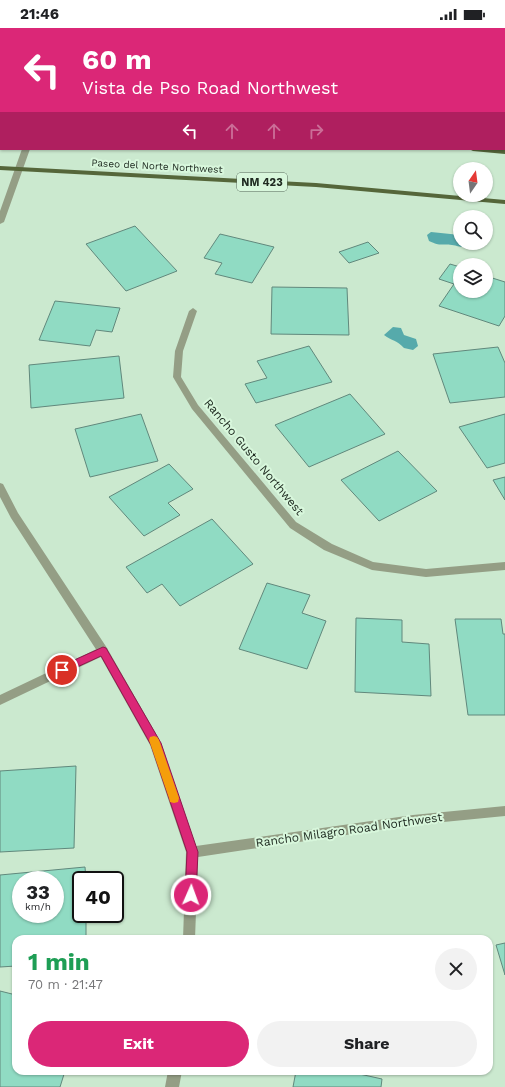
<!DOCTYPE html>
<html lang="en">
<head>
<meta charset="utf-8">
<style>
	body { margin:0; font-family:"Work Sans",sans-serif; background:#f2f2f2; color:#202124; height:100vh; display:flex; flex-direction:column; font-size:15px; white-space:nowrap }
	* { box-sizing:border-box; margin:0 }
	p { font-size:13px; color:#757577 }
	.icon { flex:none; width:22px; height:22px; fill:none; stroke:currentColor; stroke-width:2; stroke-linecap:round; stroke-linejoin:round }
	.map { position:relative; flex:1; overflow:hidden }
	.drawer { position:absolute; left:12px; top:907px; width:481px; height:140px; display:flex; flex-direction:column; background:#fff; border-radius:12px; box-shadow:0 1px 3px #0004 }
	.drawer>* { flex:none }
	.hud { position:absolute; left:0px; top:0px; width:505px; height:122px; box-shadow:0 1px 3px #0004; background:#db2777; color:#fff; overflow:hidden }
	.needle { width:26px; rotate:14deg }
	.controls { position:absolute; left:453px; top:134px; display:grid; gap:8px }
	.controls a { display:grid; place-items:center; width:40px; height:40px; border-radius:50%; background:#fff; box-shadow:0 1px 3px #0004; font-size:20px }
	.speed { position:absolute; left:12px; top:843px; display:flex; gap:8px; font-size:20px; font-weight:700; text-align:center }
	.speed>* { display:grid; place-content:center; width:52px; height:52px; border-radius:50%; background:#fff; box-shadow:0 1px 3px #0004; line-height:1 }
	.speed small { font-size:10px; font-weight:400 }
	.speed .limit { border:2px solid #111; border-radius:6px; background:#fff; color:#111 }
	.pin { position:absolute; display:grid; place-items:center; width:34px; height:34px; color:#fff; margin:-17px; border:2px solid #fff; border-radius:50%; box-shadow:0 1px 4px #0007 }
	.me { position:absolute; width:44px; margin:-22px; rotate:2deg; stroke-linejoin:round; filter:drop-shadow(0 0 3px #0008) }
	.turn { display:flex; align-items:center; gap:14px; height:84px; padding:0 16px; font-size:18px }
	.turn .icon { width:52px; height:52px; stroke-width:2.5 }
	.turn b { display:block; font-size:28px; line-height:34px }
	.lanes { display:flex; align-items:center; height:38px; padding:0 16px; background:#0003; justify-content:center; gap:20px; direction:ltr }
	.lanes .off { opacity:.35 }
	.round { display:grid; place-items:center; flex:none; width:42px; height:42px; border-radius:21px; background:#f2f2f2 }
	.headline { display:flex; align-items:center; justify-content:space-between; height:68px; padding:0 16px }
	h1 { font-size:24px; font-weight:700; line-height:30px; color:#1e9e55 }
	.button { display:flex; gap:8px; margin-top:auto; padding:8px 16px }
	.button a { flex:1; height:46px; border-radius:24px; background:#db2777; color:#fff; font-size:16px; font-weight:700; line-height:46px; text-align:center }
	.button a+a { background:#f2f2f2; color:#202124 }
	.status { display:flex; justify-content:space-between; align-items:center; height:28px; padding:0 20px; background:#fff; direction:ltr }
	.status svg { height:11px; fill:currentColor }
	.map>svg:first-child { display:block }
	.water { fill:#56aaab }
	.building { fill:#90dbc3; stroke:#61887c; fill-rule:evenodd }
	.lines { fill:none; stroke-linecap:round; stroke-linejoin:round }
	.service { fill:#949e85; fill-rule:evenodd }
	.minor { fill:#949e85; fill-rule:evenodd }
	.tertiary { fill:#949e85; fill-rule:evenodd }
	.primary { fill:#55663a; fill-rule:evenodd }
	.route { fill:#db2777; stroke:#8e194d }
	.slow { fill:#f59e0b }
	.labels { text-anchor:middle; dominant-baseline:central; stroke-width:4; stroke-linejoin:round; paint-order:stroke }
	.far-street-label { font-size:10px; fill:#202c22; stroke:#d8f7dc }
	.shield { fill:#d8f7dc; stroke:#57695a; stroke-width:1 }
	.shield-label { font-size:11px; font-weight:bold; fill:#202c22 }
	.street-label { font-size:12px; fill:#202c22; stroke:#d8f7dc }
</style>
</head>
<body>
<div class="status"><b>21:46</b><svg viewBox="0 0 49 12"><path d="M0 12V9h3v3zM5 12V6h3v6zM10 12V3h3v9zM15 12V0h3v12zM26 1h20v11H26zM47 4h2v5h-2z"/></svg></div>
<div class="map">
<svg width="505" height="1059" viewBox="0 0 505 1059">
	<rect width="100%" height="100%" fill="#cbe9cf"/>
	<path class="water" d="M 431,204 L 460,207 L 460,215 L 470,215 C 464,222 460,218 452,217 C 441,215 442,219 429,213 L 427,207 Z
		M 393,299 L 401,300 L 404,307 L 416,311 L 418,318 L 413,322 L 404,320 C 397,312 392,313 384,307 Z"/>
	<path class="building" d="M 367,0 L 505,0 L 505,38 L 504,1 Z
		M 135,198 L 177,243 L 126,263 L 86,216 Z
		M 220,206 L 274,219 L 252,255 L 215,246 L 222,235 L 204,230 Z
		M 368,214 L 379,225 L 349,235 L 339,224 Z
		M 450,236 L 460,239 L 460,263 L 486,263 L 486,248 L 505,254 L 505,288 L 499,298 L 439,278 L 454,256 L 439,251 Z
		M 272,259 L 347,260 L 349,307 L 271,306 Z
		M 55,273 L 120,280 L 112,304 L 96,302 L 90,318 L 39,312 Z
		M 309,318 L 332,354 L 256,375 L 245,356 L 267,350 L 257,333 Z
		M 498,319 L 505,335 L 505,369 L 450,375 L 433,326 Z
		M 119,328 L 124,370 L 31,380 L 29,337 Z
		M 350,366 L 385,406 L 309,439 L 275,397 Z
		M 141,386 L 158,433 L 90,449 L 75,401 Z
		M 505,386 L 505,435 L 487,440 L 459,399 Z
		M 398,423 L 437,463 L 379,493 L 341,452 Z
		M 169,436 L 193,461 L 168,475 L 180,487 L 144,508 L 109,469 Z
		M 505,449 L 505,472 L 493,452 Z
		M 212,491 L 253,536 L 180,578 L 162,556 L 147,565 L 126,539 Z
		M 267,555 L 310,567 L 302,585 L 326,593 L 307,641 L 239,621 Z
		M 356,590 L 402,592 L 402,614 L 429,616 L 431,668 L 355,664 Z
		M 455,591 L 501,591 L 503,606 L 505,606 L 505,687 L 468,687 Z
		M 76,738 L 74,820 L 0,824 L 0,743 Z
		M 85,839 L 86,852 L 81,852 L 81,886 L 86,886 L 86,911 L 16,911 L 16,938 L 0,939 L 0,847 ZM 21,852 L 55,852 L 55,886 L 21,886 Z
		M 505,915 L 505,947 L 496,917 Z
		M 0,963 L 16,967 L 16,1043 L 65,1043 L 60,1059 L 0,1059 Z
		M 296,1043 L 346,1043 L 382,1051 L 381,1059 L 293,1059 Z"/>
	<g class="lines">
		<path class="service" d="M 316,0 L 322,0 L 322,1 L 316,1 Z"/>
		<path class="minor" d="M 193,280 L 197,283 L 183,323 L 181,349 L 198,377 L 296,494 L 332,516 L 373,534 L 426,541 L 505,534 L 505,542 L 426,549 L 372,542 L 324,522 L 290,500 L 192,381 L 173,349 L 175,323 L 189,283 Z
			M 103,618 L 107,620 L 108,623 L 107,626 L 0,677 L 0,667 Z"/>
		<path class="tertiary" d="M 38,0 L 44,0 L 44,1 L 38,1 Z
			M 77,0 L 84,0 L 77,1 Z
			M 22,121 L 30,121 L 4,194 L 0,196 L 0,183 Z
			M 0,455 L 3,456 L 18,485 L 107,620 L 159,711 L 196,818 L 413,787 L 505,778 L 505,788 L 413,797 L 198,829 L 195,911 L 183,911 L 186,824 L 150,717 L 99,626 L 11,490 L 0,469 Z
			M 168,1043 L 182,1043 L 179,1059 L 165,1059 Z"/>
		<path class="primary" d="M 0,92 L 1,92 L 1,96 L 0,96 Z
			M 469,121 L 505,122 L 505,126 L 473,123 Z
			M 0,138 L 316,155 L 505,172 L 505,176 L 316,159 L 0,142 Z"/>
	</g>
	<path class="route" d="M 103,619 L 106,620 L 161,715 L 198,824 L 196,867 L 195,871 L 191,873 L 187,871 L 185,867 L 187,824 L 151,717 L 101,628 L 62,646 L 59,645 L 58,642 L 59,639 Z"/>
	<path class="slow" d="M 154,708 L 157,709 L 159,712 L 179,770 L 178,774 L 174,775 L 170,774 L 169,770 L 149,712 L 150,709 Z"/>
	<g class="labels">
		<g class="far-street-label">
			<text transform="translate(157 138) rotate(3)">Paseo del Norte Northwest</text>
		</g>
		<rect class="shield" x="237" y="145" width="50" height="18" rx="3"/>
		<g class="shield-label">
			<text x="262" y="154">NM 423</text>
		</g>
		<g class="street-label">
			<text transform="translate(254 429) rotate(50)">Rancho Gusto Northwest</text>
			<text transform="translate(349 802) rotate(-8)">Rancho Milagro Road Northwest</text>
		</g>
	</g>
</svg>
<div class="controls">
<a><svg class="needle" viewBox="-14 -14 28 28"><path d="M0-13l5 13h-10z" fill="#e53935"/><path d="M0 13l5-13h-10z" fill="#757577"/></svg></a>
<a><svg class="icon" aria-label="search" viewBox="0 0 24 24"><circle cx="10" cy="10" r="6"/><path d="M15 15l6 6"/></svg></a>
<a><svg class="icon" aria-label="layers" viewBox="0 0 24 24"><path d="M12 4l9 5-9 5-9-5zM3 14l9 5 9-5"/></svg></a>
</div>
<div class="speed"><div>33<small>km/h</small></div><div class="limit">40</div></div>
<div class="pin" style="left:62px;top:642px;background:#d93025"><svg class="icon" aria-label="arrive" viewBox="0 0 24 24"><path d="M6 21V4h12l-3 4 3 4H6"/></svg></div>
<svg class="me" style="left:191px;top:867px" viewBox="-20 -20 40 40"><circle r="17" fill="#db2777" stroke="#fff" stroke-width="3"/><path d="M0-11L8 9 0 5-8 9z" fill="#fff"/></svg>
<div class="hud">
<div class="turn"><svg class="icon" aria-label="left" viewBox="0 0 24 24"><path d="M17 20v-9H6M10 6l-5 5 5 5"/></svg><div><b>60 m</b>Vista de Pso Road Northwest</div></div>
<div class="lanes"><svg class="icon" aria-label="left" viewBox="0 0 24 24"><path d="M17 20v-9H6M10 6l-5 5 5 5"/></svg><svg class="icon off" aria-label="ahead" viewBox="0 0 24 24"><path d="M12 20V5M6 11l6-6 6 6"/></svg><svg class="icon off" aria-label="ahead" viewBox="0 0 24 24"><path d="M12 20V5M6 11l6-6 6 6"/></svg><svg class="icon off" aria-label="right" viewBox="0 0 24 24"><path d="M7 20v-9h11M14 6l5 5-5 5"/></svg></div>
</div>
<section class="drawer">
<div class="headline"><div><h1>1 min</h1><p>70 m · 21:47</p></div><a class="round"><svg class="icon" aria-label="close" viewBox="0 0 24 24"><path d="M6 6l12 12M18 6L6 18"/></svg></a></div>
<div class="button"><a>Exit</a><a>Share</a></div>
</section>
</div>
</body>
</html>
